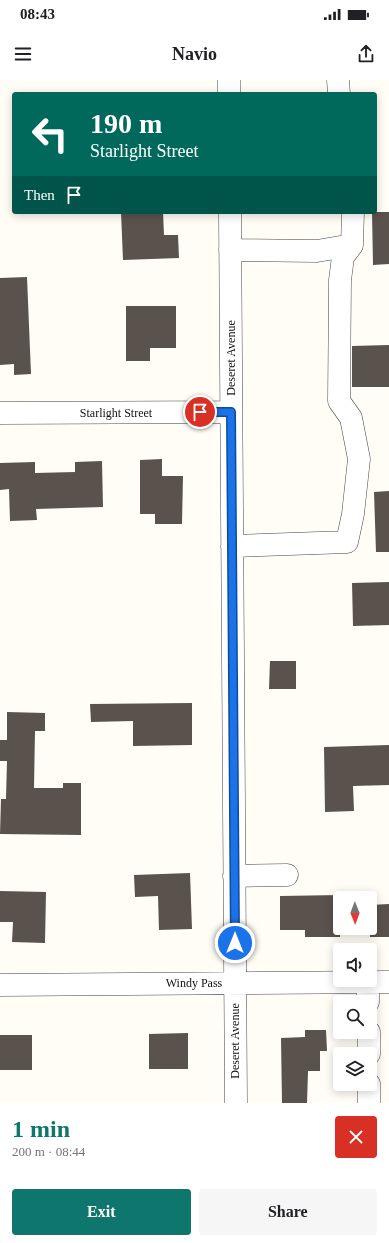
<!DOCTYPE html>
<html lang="en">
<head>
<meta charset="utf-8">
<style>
	body { margin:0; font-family:Georgia,serif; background:#f6f6f6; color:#202124; height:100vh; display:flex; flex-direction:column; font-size:15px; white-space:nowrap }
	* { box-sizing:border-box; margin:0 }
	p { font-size:13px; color:#757577 }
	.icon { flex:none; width:22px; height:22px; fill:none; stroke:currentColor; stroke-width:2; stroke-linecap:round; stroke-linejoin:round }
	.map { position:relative; height:1023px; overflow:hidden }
	.panel { display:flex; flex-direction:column; background:#fff; flex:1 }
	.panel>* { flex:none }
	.banner { position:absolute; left:12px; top:12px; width:365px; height:122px; border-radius:4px; box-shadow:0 2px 10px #0003; background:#00695c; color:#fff; overflow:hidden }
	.needle { width:26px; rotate:179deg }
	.controls { position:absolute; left:333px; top:811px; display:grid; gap:8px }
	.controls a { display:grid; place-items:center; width:44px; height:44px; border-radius:4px; background:#fff; box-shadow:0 2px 10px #0003; font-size:20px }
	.pin { position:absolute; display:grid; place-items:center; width:34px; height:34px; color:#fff; margin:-17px; border:2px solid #fff; border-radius:50%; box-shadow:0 1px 4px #0007 }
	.me { position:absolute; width:44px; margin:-22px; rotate:0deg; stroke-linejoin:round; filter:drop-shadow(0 0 3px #0008) }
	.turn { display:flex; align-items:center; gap:14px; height:84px; padding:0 12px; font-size:18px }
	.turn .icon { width:52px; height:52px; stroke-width:2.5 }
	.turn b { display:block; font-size:28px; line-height:34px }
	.then { display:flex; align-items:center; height:38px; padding:0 12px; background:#0003; gap:8px; font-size:15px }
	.round { display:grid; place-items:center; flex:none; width:42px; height:42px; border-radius:4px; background:#f6f6f6 }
	.headline { display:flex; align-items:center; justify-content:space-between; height:68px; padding:0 12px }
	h1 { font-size:24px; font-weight:700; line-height:30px; color:#0f766e }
	.button { display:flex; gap:8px; margin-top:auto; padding:8px 12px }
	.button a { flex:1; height:46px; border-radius:4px; background:#0f766e; color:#fff; font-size:16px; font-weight:700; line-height:46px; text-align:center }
	.button a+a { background:#f6f6f6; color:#202124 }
	.status { display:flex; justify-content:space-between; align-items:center; height:28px; padding:0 20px; background:#fff; direction:ltr }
	.status svg { height:11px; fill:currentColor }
	header { display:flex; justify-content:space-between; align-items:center; height:52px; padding:0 12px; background:#fff; font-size:18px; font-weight:700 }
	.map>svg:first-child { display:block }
	.building { fill:#5a524d }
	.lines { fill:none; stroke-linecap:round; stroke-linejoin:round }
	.minor-casing { stroke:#444; stroke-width:23 }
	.minor { stroke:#fff; stroke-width:22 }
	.route-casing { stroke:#114b97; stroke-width:10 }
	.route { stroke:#1a73e8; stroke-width:7 }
	.labels { text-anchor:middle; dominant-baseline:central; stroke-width:4; stroke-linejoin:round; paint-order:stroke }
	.street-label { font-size:12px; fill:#111; stroke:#fff }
</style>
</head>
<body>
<div class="status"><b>08:43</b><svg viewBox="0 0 49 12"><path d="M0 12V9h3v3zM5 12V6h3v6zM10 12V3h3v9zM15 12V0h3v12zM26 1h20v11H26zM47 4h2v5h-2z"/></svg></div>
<header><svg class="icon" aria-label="menu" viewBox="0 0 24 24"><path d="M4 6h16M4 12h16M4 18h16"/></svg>Navio<svg class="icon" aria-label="share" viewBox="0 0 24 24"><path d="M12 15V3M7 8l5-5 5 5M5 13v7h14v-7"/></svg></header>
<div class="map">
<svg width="389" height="1023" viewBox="0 0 389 1023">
	<rect width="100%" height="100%" fill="#fffdf5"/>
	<path class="building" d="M 121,132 L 163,132 L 164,155 L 178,155 L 179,178 L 123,180 Z
		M 372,132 L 389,132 L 389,184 L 373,185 Z
		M 27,197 L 31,294 L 14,295 L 14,284 L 0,285 L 0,198 Z
		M 126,226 L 176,226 L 176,268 L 150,268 L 150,281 L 126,281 Z
		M 389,265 L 389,307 L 352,307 L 352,266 Z
		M 162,379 L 162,396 L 183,396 L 182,444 L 155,444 L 155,434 L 140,434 L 140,380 Z
		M 102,381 L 103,427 L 36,429 L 37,440 L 10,441 L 9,409 L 0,410 L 0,383 L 35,382 L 35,393 L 75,392 L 75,382 Z
		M 389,411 L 389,472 L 376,472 L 374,412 Z
		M 389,502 L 389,545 L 353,546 L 352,503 Z
		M 270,581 L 296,581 L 296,609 L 269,609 Z
		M 192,623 L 192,665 L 133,666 L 133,641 L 91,642 L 90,624 Z
		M 7,632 L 45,633 L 45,651 L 35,651 L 34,708 L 63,708 L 63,703 L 81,703 L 81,755 L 0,754 L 1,719 L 6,719 L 7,681 L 0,681 L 0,660 L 7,660 Z
		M 389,665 L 389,705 L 353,706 L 354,731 L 325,732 L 324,667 Z
		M 190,793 L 192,849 L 159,850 L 158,816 L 135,817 L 134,795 Z
		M 0,811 L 46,812 L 45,863 L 12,862 L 13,842 L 0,842 Z
		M 340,815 L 340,857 L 305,857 L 305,850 L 280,850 L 280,816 Z
		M 389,824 L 389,857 L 370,857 L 370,825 Z
		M 305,950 L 326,950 L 327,971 L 320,971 L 320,991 L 308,991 L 307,1023 L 282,1023 L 281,958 L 305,957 Z
		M 188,953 L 188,989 L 149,989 L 149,954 Z
		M 0,955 L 32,955 L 32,990 L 0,990 Z"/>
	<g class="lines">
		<defs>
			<path id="minor" d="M 229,0 L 229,14
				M 338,0 L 339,14
				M 230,132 L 236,1023
				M 230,170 L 317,171 L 352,165
				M 0,333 L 231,332
				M 232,466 L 347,462 L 353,434 L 359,379 L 351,338 L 339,321 L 340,200 L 343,177 L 352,165 L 353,132
				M 234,796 L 287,795
				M 368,902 L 368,922
				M 0,905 L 389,902
				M 369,952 L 369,974
				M 369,1004 L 369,1023"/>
		</defs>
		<use href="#minor" class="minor-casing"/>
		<use href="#minor" class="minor"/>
	</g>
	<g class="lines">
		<defs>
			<path id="route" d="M 200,332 L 231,332 L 235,863"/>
		</defs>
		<use href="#route" class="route-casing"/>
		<use href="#route" class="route"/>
	</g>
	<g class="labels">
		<g class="street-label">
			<text transform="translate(231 278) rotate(-90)">Deseret Avenue</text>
			<text x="116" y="333">Starlight Street</text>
			<text x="194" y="903">Windy Pass</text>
			<text transform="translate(235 961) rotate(-90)">Deseret Avenue</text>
		</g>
	</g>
</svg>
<div class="controls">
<a><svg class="needle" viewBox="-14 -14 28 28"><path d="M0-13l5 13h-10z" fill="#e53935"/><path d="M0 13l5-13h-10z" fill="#757577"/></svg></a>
<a><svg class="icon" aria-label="sound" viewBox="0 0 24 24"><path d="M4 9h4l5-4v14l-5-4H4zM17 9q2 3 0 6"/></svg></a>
<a><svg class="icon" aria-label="search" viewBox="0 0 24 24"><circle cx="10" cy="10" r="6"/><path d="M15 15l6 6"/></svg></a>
<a><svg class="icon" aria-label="layers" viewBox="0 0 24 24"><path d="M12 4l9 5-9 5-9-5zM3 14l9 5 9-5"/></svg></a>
</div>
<div class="pin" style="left:200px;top:332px;background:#d93025"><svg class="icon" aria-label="arrive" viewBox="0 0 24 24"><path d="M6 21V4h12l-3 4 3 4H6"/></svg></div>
<svg class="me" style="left:235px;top:863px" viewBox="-20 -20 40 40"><circle r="17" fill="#1a73e8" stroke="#fff" stroke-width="3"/><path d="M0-11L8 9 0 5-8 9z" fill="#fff"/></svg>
<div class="banner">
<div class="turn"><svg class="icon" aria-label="left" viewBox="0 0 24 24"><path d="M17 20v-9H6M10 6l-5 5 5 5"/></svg><div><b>190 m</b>Starlight Street</div></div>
<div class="then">Then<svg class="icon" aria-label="arrive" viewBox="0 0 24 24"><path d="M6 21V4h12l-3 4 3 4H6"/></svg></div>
</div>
</div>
<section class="panel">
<div class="headline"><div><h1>1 min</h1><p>200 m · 08:44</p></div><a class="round" style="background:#d93025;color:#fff"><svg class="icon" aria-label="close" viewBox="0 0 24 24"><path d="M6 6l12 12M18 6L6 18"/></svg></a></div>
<div class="button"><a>Exit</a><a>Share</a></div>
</section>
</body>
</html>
